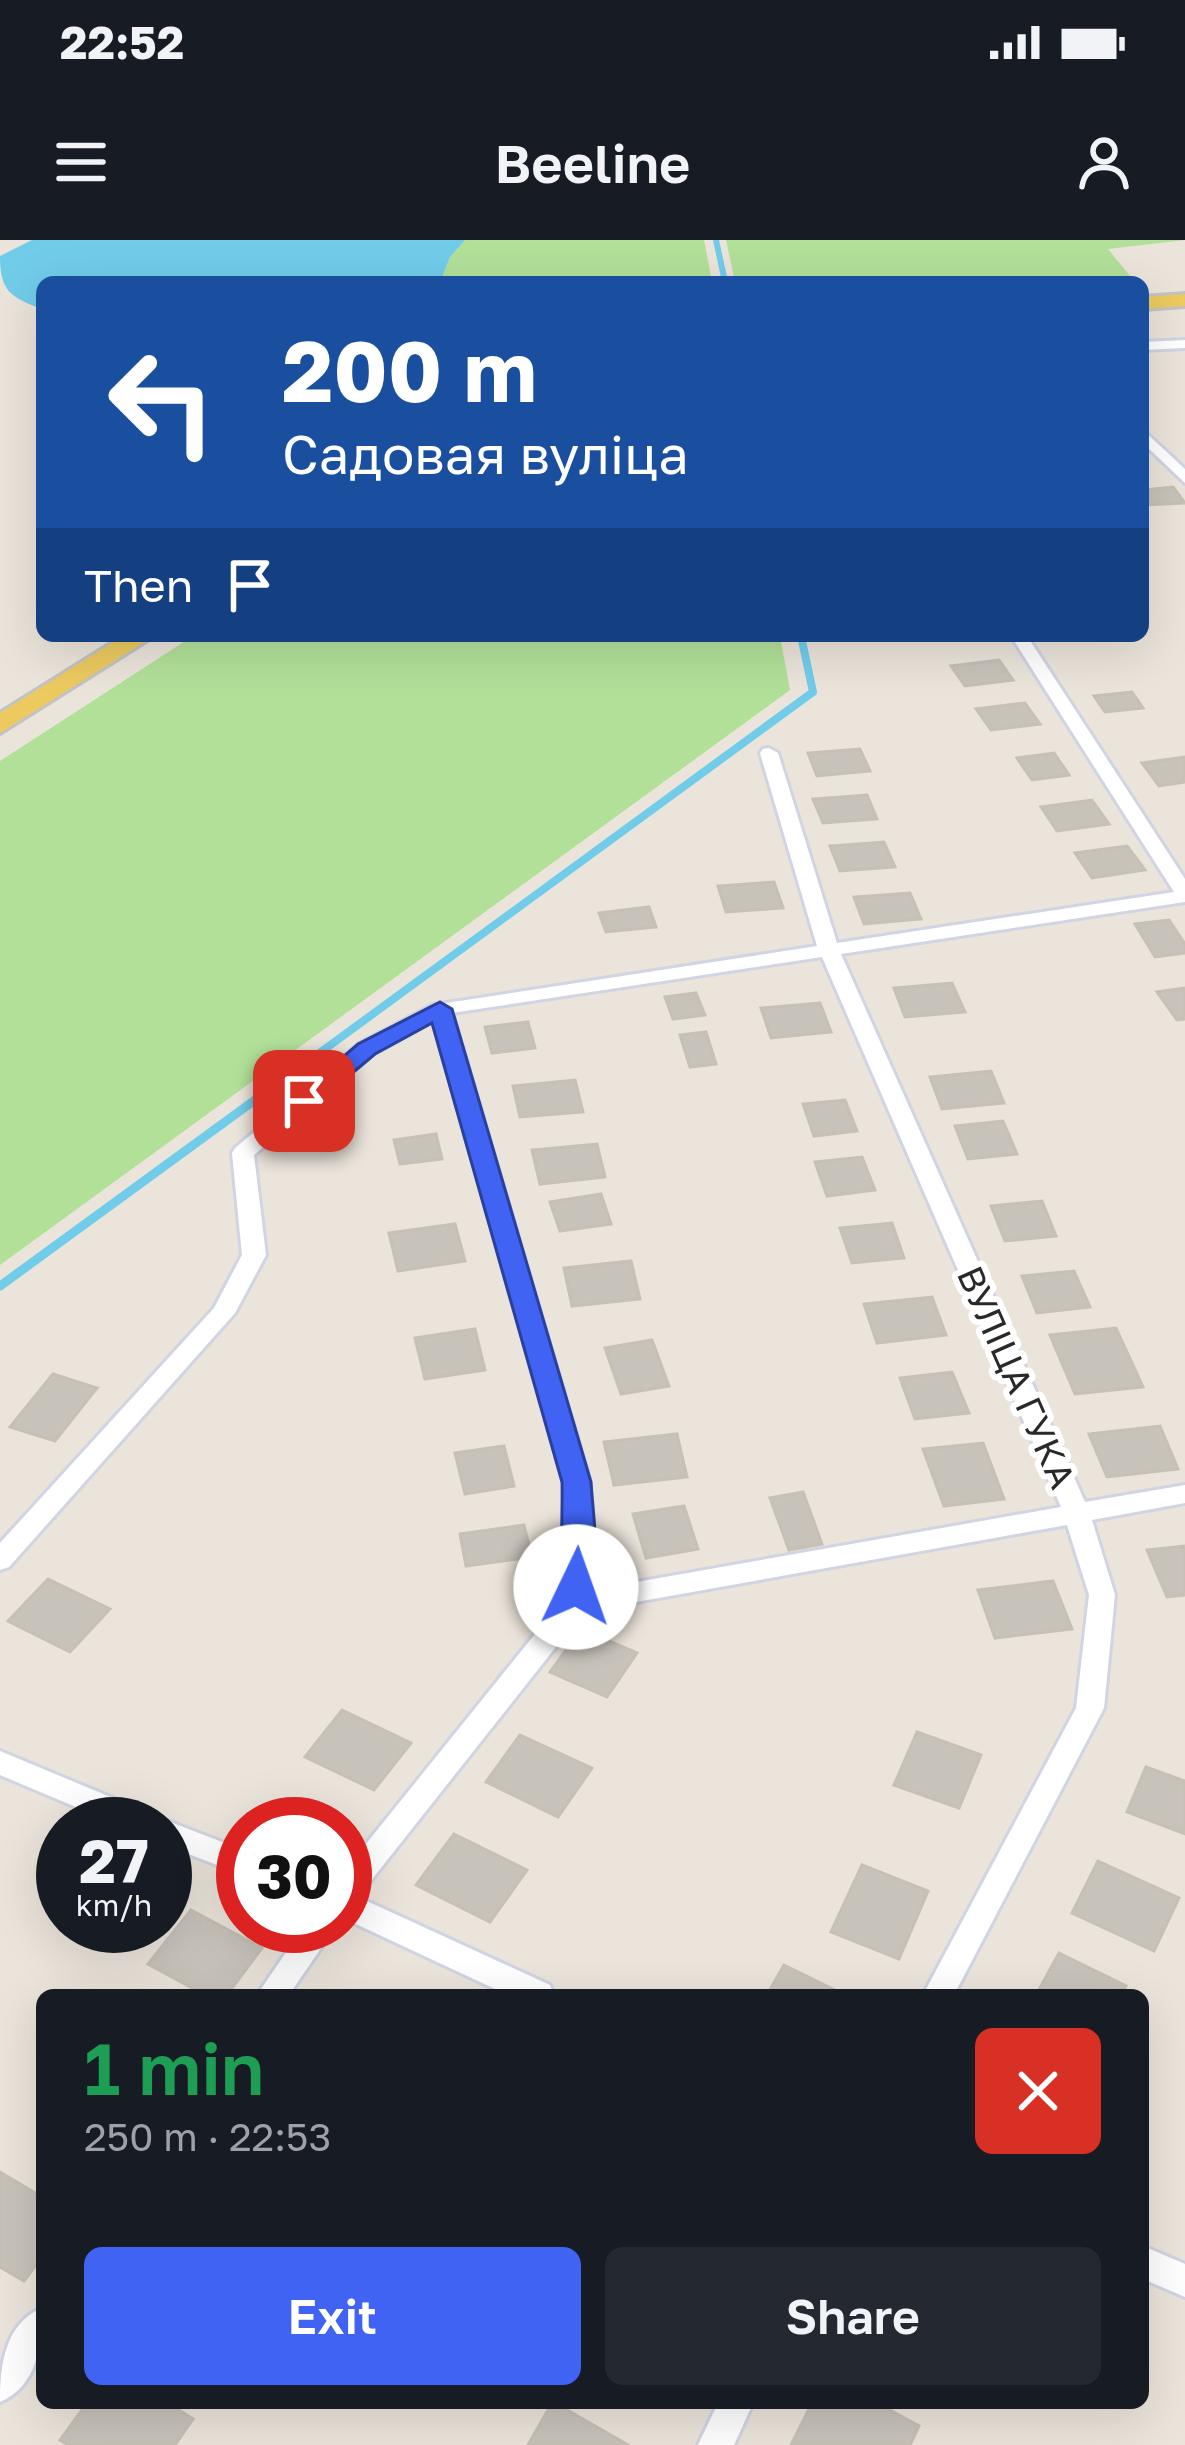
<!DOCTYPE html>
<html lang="en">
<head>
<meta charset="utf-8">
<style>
	body { margin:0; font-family:"Golos Text",sans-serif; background:#242831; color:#f1f3f6; height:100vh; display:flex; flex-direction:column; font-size:45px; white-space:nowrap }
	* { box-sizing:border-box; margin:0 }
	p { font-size:39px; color:#9ea1a6 }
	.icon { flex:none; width:66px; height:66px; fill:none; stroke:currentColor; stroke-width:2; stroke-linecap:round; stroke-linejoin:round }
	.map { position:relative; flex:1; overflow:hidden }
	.side { position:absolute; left:36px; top:1749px; width:1113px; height:420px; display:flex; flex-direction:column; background:#171b24; border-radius:18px; box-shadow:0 12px 48px #0002 }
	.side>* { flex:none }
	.guide { position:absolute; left:36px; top:36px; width:1113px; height:366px; border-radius:18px; box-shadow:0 12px 48px #0002; background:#1a4fa0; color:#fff; overflow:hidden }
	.speed { position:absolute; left:36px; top:1557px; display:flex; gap:24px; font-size:60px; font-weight:700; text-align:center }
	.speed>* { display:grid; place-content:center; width:156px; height:156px; border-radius:50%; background:#171b24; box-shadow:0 12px 48px #0002; line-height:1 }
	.speed small { font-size:30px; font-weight:400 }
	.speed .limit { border:18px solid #d22; background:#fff; color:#111 }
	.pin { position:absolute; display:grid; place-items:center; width:102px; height:102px; color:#fff; margin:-51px; border-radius:24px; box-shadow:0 6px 18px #0006 }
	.me { position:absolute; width:132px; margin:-66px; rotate:3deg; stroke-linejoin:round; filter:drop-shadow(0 0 9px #0008) }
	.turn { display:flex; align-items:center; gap:42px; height:252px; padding:0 48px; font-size:54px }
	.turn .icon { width:156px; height:156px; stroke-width:2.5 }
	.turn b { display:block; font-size:84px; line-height:102px }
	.then { display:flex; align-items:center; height:114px; padding:0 48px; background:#0003; gap:24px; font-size:45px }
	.round { display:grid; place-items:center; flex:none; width:126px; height:126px; border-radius:18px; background:#242831 }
	.overview { display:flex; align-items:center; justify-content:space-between; height:204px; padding:0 48px }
	h1 { font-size:72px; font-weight:600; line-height:90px; color:#1e9e55 }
	.cta { display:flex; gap:24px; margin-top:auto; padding:24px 48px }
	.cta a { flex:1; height:138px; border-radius:18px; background:#4063f4; color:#fff; font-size:48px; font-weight:600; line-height:138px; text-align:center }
	.cta a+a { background:#242831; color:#f1f3f6 }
	.status { display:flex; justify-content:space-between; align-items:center; height:84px; padding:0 60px; background:#171b24; direction:ltr }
	.status svg { height:33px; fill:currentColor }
	header { display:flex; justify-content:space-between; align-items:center; height:156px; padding:0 48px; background:#171b24; font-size:54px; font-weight:600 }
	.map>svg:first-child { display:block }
	.green { fill:#b2e099 }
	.water { fill:#71ccea }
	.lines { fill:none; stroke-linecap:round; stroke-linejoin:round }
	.stream-far2 { stroke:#71ccea; stroke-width:6 }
	.stream-far1 { stroke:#71ccea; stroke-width:8 }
	.stream { stroke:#71ccea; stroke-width:9 }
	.building { fill:#c7c2ba; stroke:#c6c0b5; stroke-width:3 }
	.minor-casing { stroke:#d1d4e2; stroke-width:6 }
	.primary-casing { stroke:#c3c3c3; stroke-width:6 }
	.minor { fill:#fff; fill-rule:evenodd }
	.primary { fill:#ecca60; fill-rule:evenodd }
	.route { fill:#4063f4; stroke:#2a409f; stroke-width:3 }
	.labels { text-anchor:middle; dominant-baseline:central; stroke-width:12; stroke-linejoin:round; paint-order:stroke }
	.street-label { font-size:36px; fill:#292929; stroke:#fff }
</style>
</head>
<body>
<div class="status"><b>22:52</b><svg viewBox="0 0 49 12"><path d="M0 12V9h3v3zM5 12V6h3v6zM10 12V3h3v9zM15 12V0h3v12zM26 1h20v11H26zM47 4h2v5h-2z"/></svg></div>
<header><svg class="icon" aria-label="menu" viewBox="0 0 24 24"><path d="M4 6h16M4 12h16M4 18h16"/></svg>Beeline<svg class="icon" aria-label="person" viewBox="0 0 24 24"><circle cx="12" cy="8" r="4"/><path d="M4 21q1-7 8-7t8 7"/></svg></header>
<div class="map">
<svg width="1185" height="2205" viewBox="0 0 1185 2205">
	<rect width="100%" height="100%" fill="#ebe4db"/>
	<path class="green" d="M 465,0 L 704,0 L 712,42 L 440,42 L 450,17 Z
		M 726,0 L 1185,0 L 1108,9 L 1135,42 L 735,42 Z
		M 193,396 L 780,396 L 790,450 L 0,1025 L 0,521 Z"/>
	<path class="water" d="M 32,0 L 465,0 L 450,17 L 440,42 L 42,42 L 42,69 C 10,57 0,51 0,16 Z"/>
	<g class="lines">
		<path class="stream-far2" d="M 716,0 L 725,42"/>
		<path class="stream-far1" d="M 288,836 L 813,452 L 801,396"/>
		<path class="stream" d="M 0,1046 L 292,833"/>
	</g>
	<path class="building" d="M 1173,247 L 1185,263 L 1143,265 L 1143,250 Z
		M 999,420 L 1013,440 L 965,446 L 951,426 Z
		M 1132,452 L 1143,468 L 1105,472 L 1094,456 Z
		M 1025,463 L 1040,484 L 991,490 L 976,469 Z
		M 860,509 L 870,531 L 817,536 L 808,513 Z
		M 1054,513 L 1069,535 L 1032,540 L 1017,518 Z
		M 1185,517 L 1185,542 L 1159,546 L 1142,523 Z
		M 867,555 L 877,579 L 823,583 L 813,559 Z
		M 1092,560 L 1109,584 L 1057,591 L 1041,567 Z
		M 884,602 L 895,627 L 840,631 L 830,606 Z
		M 1127,606 L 1145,630 L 1092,638 L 1075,613 Z
		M 774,642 L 783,668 L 726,672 L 718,646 Z
		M 910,653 L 921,679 L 864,684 L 854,657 Z
		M 649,667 L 656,687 L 606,692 L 599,673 Z
		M 1169,680 L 1185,704 L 1185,713 L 1155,717 L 1135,684 Z
		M 952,743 L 965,772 L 905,777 L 894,748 Z
		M 1185,748 L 1185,779 L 1177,780 L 1157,752 Z
		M 696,753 L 705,775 L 673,779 L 665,757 Z
		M 820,763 L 831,792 L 771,798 L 761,768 Z
		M 528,782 L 535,808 L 492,813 L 485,787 Z
		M 706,792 L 716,824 L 690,827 L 680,795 Z
		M 991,831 L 1004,863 L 942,869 L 930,837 Z
		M 575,840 L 583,872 L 520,877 L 513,846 Z
		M 845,860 L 857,891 L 814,896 L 803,864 Z
		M 1003,881 L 1017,914 L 968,919 L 955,886 Z
		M 436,894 L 442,919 L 400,924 L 394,900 Z
		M 597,904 L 605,937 L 540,944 L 532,910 Z
		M 862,917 L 875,950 L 827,956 L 815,922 Z
		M 601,954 L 611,984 L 560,991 L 550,962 Z
		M 1042,961 L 1056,996 L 1005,1001 L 991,966 Z
		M 892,983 L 904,1018 L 852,1023 L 840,988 Z
		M 455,984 L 465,1021 L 398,1031 L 389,993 Z
		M 631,1021 L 640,1059 L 572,1066 L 564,1028 Z
		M 1074,1031 L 1090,1067 L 1037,1073 L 1022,1036 Z
		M 932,1057 L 946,1095 L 877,1103 L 864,1064 Z
		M 1116,1088 L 1143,1147 L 1075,1154 L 1050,1095 Z
		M 475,1089 L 485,1130 L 425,1139 L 415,1098 Z
		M 652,1100 L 669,1146 L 621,1154 L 605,1108 Z
		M 952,1132 L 969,1173 L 915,1179 L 900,1138 Z
		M 53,1134 L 97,1148 L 55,1201 L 10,1187 Z
		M 1160,1186 L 1178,1229 L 1107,1237 L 1089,1194 Z
		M 677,1194 L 687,1237 L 614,1245 L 604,1202 Z
		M 983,1203 L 1004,1259 L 944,1266 L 923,1209 Z
		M 504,1206 L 514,1246 L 465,1254 L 455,1213 Z
		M 803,1252 L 822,1304 L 789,1310 L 770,1258 Z
		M 684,1266 L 698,1309 L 646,1318 L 633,1274 Z
		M 524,1285 L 532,1317 L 466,1326 L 460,1294 Z
		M 1185,1306 L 1185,1355 L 1167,1357 L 1147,1310 Z
		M 48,1339 L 110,1369 L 70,1412 L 8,1381 Z
		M 1053,1341 L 1072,1389 L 995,1398 L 978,1350 Z
		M 581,1389 L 637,1413 L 607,1457 L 550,1432 Z
		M 342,1470 L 411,1503 L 374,1550 L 305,1517 Z
		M 917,1492 L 981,1515 L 959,1568 L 894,1545 Z
		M 520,1495 L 592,1528 L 558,1577 L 486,1542 Z
		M 1146,1527 L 1185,1541 L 1185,1594 L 1127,1572 Z
		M 454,1594 L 527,1630 L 490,1682 L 416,1645 Z
		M 1098,1621 L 1179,1658 L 1154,1711 L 1072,1673 Z
		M 862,1625 L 928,1651 L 899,1719 L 831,1692 Z
		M 191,1670 L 262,1708 L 227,1755 L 205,1755 L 148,1724 Z
		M 1059,1713 L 1126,1746 L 1121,1755 L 1036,1755 Z
		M 784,1725 L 845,1755 L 767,1755 Z
		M 0,1932 L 42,1957 L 42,2017 L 24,2041 L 0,2027 Z
		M 87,2163 L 168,2163 L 193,2179 L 175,2205 L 68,2205 L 60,2200 Z
		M 552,2163 L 555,2163 L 628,2205 L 528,2205 Z
		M 812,2163 L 877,2163 L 919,2186 L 910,2205 L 791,2205 Z"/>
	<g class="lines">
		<defs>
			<path id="minor" d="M 1185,100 L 1185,108 L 1143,110 L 1143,102 Z
				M 1143,190 L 1185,229 L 1185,243 L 1143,203 Z
				M 1011,396 L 1027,396 L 1185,639 L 1185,662 L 841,714 L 1085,1262 L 1185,1245 L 1185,1263 L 1092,1280 L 1115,1355 L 1104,1468 L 954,1755 L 923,1755 L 1076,1468 L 1089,1355 L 1067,1285 L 608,1367 L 583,1359 L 559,1403 L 358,1657 L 550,1745 L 554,1755 L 508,1755 L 345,1679 L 345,1630 L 539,1389 L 563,1347 L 567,1311 L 564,1242 L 433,781 L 373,814 L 254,915 L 266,1015 L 235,1073 L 9,1327 L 0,1330 L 0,1303 L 214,1068 L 242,1015 L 232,913 L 235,908 L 359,804 L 433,765 L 817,706 L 760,513 L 763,509 L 769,508 L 778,513 L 837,703 L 1174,652 ZM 822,717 L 1061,1267 L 608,1347 L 590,1341 L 593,1311 L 590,1242 L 452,773 Z
				M 0,1511 L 156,1576 L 159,1582 L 165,1580 L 243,1610 L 243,1635 L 165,1605 L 165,1584 L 116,1584 L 0,1535 Z
				M 304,1686 L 336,1686 L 289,1755 L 257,1755 Z
				M 1143,2006 L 1185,2024 L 1185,2057 L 1143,2039 Z
				M 42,2068 C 42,2104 38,2146 0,2162 C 0,2127 4,2084 42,2068 Z
				M 718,2163 L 753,2163 L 734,2205 L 698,2205 Z"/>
			<path id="primary" d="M 1185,54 L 1185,66 L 1143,69 L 1143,57 Z
				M 123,396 L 154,396 L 0,493 L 0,473 Z"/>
		</defs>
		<use href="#minor" class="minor-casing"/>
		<use href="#primary" class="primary-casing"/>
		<use href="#minor" class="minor"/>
		<use href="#primary" class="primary"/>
	</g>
	<path class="route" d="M 440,762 L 452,769 L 591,1242 C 593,1277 602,1323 587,1355 L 565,1355 C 559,1340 563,1265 562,1242 L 432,783 L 375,814 L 313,866 L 296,866 L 292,861 L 358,804 Z"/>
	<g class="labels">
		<g class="street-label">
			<text transform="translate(1017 1137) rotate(66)">ВУЛІЦА ГУКА</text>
		</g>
	</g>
</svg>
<div class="speed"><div>27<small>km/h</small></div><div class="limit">30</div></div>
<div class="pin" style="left:304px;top:861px;background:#d93025"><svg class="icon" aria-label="arrive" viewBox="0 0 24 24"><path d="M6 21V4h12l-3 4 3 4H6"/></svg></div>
<svg class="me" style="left:576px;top:1347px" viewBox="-20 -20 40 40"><circle r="19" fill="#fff"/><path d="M0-13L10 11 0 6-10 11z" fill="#4063f4"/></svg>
<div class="guide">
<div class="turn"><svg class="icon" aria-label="left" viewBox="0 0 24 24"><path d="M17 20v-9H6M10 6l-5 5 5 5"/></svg><div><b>200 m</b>Садовая вуліца</div></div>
<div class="then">Then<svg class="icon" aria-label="arrive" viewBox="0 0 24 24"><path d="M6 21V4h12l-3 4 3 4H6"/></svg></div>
</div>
<section class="side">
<div class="overview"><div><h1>1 min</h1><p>250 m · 22:53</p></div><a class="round" style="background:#d93025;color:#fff"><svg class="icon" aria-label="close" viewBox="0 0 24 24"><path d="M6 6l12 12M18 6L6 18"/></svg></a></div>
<div class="cta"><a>Exit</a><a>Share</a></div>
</section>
</div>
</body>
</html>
